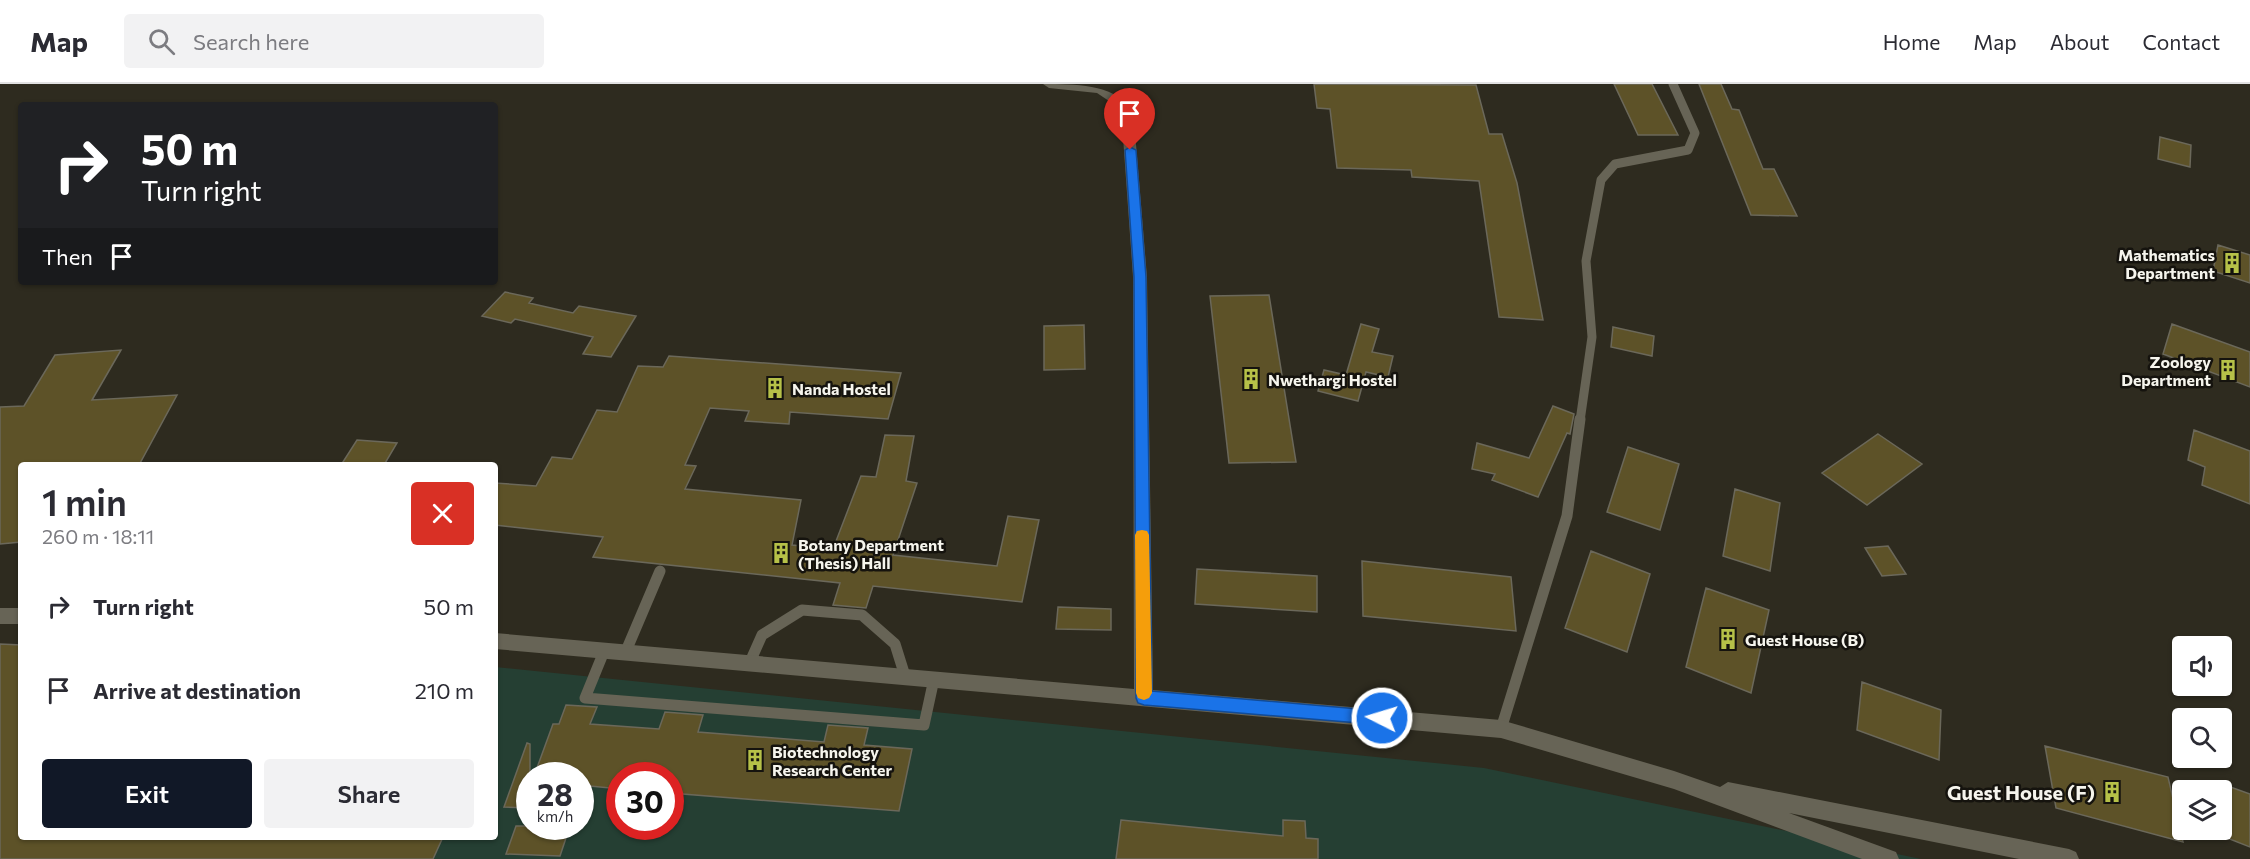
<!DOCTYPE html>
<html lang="en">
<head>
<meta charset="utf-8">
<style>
	body { margin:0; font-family:Commissioner,sans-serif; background:#f2f2f3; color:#2b2b33; height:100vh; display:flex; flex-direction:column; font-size:22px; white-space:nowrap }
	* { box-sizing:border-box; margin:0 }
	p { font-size:20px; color:#7c7c81 }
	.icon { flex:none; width:33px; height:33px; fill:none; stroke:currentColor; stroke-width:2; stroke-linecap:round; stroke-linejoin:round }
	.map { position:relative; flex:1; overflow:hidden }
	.panel { position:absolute; left:18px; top:378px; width:480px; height:378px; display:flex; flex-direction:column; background:#fff; border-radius:6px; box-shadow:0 2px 4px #0004 }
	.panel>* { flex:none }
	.top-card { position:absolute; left:18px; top:18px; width:480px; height:183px; border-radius:6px; box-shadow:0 2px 4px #0004; background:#202124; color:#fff; overflow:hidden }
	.buttons { position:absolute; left:2172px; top:552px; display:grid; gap:12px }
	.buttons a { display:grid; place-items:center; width:60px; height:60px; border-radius:6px; background:#fff; box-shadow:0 2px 4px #0004; font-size:30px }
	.speed { position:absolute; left:516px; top:678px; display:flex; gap:12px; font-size:30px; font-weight:700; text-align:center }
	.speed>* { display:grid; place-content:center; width:78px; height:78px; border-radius:50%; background:#fff; box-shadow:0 2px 4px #0004; line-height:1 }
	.speed small { font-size:15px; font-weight:400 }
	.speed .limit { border:9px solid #d22; background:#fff; color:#111 }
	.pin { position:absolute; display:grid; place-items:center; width:51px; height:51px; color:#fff; margin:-62px -26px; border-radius:50% 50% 50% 0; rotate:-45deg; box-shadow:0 0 6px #0007 }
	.pin .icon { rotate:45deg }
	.me { position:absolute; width:66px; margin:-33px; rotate:275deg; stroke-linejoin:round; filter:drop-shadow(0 0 4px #0008) }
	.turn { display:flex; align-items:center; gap:21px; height:126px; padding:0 24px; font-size:27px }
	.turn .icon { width:78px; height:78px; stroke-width:2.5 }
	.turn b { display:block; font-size:42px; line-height:51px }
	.then { display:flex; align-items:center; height:57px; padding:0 24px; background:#0003; gap:12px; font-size:22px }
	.round { display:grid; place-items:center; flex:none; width:63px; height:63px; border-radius:6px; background:#f2f2f3 }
	.head { display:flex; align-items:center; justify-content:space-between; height:102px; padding:0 24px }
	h1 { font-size:36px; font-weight:600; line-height:45px }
	.action { display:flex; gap:12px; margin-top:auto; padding:12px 24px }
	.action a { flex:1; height:69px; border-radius:6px; background:#111827; color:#fff; font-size:24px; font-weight:600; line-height:69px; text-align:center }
	.action a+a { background:#f2f2f3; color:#2b2b33 }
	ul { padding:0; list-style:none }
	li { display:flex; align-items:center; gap:18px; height:84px; padding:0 24px }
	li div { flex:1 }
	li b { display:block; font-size:22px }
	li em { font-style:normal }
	header { display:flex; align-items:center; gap:36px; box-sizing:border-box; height:84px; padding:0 30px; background:#fff; border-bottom:2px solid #e1e1e2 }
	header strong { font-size:28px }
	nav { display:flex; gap:33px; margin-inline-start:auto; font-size:21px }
	.search { width:420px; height:54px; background:#f2f2f3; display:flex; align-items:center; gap:15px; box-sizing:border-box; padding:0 21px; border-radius:6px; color:#7c7c81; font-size:22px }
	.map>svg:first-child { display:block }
	.green { fill:#253f33; fill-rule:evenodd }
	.building { fill:#5d5228; stroke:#6b685a; stroke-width:1.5 }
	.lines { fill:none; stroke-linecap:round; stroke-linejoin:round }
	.service-far1 { stroke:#676456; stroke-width:9 }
	.service { stroke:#676456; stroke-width:11 }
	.minor { fill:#676456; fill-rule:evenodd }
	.route { fill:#1a73e8; stroke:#114b97; stroke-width:1.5 }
	.slow { fill:#f59e0b }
	.labels { text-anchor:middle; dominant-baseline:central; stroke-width:5; stroke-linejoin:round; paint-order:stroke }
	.poi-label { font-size:16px; font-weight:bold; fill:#f6f5ed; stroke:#15130e; text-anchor:start }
	.near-poi-label { font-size:20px; font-weight:bold; fill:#f6f5ed; stroke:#15130e; text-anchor:end }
</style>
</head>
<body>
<header>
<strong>Map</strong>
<div class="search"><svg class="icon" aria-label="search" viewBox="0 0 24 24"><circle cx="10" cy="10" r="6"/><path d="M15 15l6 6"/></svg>Search here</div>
<nav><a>Home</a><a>Map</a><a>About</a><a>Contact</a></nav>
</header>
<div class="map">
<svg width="2250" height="775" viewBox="0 0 2250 775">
	<rect width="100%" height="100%" fill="#2e2b1f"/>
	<path class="green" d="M 0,570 L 21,753 L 495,753 L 495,583 L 1484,684 L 1921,775 L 0,775 ZM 530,692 L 580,692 L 580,742 L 530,742 ZM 620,692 L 670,692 L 670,742 L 620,742 Z"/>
	<path class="building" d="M 1314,0 L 1476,1 L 1489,50 L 1502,50 L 1517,99 L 1543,236 L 1499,233 L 1479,97 L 1412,93 L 1411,86 L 1337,84 L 1330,25 L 1317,24 Z
		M 1614,0 L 1652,0 L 1678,51 L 1638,51 Z
		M 1699,0 L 1721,0 L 1732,25 L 1739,26 L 1763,85 L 1774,85 L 1797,132 L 1751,131 Z
		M 2160,53 L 2191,61 L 2190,83 L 2158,75 Z
		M 2218,161 L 2250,171 L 2250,199 L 2213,187 Z
		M 505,208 L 533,214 L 529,219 L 573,229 L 579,222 L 636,232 L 611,273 L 583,270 L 593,253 L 515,235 L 511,239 L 482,232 Z
		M 1269,211 L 1296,378 L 1229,379 L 1210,212 Z
		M 1361,240 L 1379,245 L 1372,268 L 1393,272 L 1388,293 L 1366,288 L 1358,317 L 1318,307 L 1324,286 L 1346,291 Z
		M 2172,240 L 2250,268 L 2250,303 L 2163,270 Z
		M 1084,241 L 1085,285 L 1044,286 L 1044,242 Z
		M 1613,243 L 1654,252 L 1652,272 L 1611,263 Z
		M 121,266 L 92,316 L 177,311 L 139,381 L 21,381 L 21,458 L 0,460 L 0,323 L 24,322 L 55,271 Z
		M 669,272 L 901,289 L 888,335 L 790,328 L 789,340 L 745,337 L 749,327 L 710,324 L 685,381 L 696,382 L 685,405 L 801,416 L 792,461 L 833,465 L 861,392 L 876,393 L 885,351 L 914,352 L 906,397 L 917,399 L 893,471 L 997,482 L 1008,432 L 1039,436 L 1022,518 L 873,502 L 866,524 L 833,521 L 840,499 L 593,473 L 603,453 L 495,441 L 495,399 L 536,402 L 552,373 L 572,375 L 597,326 L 617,328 L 638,282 L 663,283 Z
		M 1553,322 L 1574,330 L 1570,350 L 1567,349 L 1538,413 L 1492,396 L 1495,390 L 1472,385 L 1477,359 L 1529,374 Z
		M 2194,346 L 2250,367 L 2250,420 L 2202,401 L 2205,383 L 2188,376 Z
		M 1878,350 L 1922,380 L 1867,421 L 1822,389 Z
		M 357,356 L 397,359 L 384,381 L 341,381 Z
		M 1628,363 L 1679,380 L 1660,446 L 1607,428 Z
		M 1735,405 L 1780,419 L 1770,487 L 1723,472 Z
		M 1888,462 L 1906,490 L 1882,492 L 1865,464 Z
		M 1591,467 L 1650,490 L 1627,568 L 1565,544 Z
		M 1362,477 L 1511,493 L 1516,547 L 1363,532 Z
		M 1197,485 L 1317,492 L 1317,528 L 1195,520 Z
		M 1706,504 L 1769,526 L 1751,609 L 1686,583 Z
		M 1058,523 L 1111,525 L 1111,546 L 1056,545 Z
		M 0,560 L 21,561 L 21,753 L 443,753 L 433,775 L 0,775 Z
		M 1862,598 L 1941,626 L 1939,676 L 1857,646 Z
		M 566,621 L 597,623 L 590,640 L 659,645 L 665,628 L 703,631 L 698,648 L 824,658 L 828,641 L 868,644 L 864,661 L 912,665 L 899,727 L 670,709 L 670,692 L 620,692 L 620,705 L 580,701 L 580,692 L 534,692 L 553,640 L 559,640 Z
		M 527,659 L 530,660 L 530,724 L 504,723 Z
		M 2045,662 L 2168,693 L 2183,758 L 2056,724 Z
		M 2222,700 L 2250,710 L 2250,763 L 2222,752 Z
		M 1121,736 L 1283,752 L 1283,736 L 1305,737 L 1306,754 L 1318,755 L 1318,775 L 1116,775 Z
		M 516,742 L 570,742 L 560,772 L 506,770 Z"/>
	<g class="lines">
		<path class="service-far1" d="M 1580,337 L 1592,253 L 1586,177 L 1601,96 L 1615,80 L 1688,66 L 1695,49 L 1673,0"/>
		<path class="service" d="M 605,565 L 585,614 L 924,641 L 934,595
			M 626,567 L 660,487
			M 750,578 L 762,551 L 802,526 L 862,531 L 895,560 L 905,592
			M 1501,645 L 1567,432 L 1580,335"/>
		<path class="minor" d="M 1043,0 C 1076,0 1110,0 1133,24 L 1147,193 L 1153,606 L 1501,636 L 1674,687 L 1720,703 L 1728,698 L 2069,765 L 2076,768 L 2079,775 L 2019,775 L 1789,729 L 1896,768 L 1899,775 L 1862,775 L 1674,705 L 1501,654 L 495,565 L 495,549 L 1134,605 L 1133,193 L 1121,25 L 1097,9 L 1049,4 Z
			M 0,524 L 21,524 L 21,540 L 0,540 Z"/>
	</g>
	<path class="route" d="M 1130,63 L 1136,66 L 1146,193 L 1152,607 L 1382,627 L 1388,629 L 1390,634 L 1388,639 L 1382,641 L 1144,621 L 1138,619 L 1136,614 L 1134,193 L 1125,66 Z"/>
	<path class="slow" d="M 1142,446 L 1147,447 L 1149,451 L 1152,609 L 1149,614 L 1144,616 L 1138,614 L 1136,609 L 1135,451 L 1137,447 Z"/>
	<defs>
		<symbol id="building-bare" viewBox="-9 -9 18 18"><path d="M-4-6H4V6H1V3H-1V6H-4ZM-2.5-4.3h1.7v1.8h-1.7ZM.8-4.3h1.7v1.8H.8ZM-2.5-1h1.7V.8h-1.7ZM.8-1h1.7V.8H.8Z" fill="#b6c148" stroke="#15130e" stroke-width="2.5" paint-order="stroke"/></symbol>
	</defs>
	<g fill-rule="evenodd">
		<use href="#building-bare" x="2217" y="164" width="30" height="30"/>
		<use href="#building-bare" x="2213" y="271" width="30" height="30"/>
		<use href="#building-bare" x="1236" y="280" width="30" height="30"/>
		<use href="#building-bare" x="760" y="289" width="30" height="30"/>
		<use href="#building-bare" x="766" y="454" width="30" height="30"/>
		<use href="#building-bare" x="1713" y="540" width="30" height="30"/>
		<use href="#building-bare" x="740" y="661" width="30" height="30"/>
		<use href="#building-bare" x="2097" y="693" width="30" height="30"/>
	</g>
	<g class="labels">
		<g class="poi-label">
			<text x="2215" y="170" text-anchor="end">Mathematics<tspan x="2215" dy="18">Department</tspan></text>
			<text x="2211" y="277" text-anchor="end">Zoology<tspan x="2211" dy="18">Department</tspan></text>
			<text x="1268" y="295">Nwethargi Hostel</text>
			<text x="792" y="304">Nanda Hostel</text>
			<text x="798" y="460">Botany Department<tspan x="798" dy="18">(Thesis) Hall</tspan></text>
			<text x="1745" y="555">Guest House (B)</text>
			<text x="772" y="667">Biotechnology<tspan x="772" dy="18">Research Center</tspan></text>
		</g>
		<g class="near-poi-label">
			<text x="2095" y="708">Guest House (F)</text>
		</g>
	</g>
</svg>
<div class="buttons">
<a><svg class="icon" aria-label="sound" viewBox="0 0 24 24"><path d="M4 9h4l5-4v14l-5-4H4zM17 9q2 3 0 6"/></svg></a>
<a><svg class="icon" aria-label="search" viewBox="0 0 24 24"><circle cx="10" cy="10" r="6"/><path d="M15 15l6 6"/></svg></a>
<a><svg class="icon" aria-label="layers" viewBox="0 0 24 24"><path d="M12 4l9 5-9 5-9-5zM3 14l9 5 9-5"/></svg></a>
</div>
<div class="speed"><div>28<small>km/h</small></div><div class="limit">30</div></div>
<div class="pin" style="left:1130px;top:66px;background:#d93025"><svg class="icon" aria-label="arrive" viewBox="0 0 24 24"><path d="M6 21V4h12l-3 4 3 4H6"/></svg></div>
<svg class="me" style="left:1382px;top:634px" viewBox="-20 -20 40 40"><circle r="17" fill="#1a73e8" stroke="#fff" stroke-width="3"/><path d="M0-11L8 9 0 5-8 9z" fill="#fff"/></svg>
<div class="top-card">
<div class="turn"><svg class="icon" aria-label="right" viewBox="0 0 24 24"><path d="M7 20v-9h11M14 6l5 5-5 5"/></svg><div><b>50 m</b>Turn right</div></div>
<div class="then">Then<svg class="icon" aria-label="arrive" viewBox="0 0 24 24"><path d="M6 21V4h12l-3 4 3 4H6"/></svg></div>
</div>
<section class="panel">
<div class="head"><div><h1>1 min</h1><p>260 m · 18:11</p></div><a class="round" style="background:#d93025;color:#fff"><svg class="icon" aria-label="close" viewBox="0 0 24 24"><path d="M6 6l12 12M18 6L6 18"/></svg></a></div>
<ul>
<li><svg class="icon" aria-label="right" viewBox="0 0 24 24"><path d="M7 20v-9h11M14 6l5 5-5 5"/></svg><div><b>Turn right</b></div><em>50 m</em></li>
<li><svg class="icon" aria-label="arrive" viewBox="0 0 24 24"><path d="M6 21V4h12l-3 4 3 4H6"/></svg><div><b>Arrive at destination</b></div><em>210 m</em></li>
</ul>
<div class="action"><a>Exit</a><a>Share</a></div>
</section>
</div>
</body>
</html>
